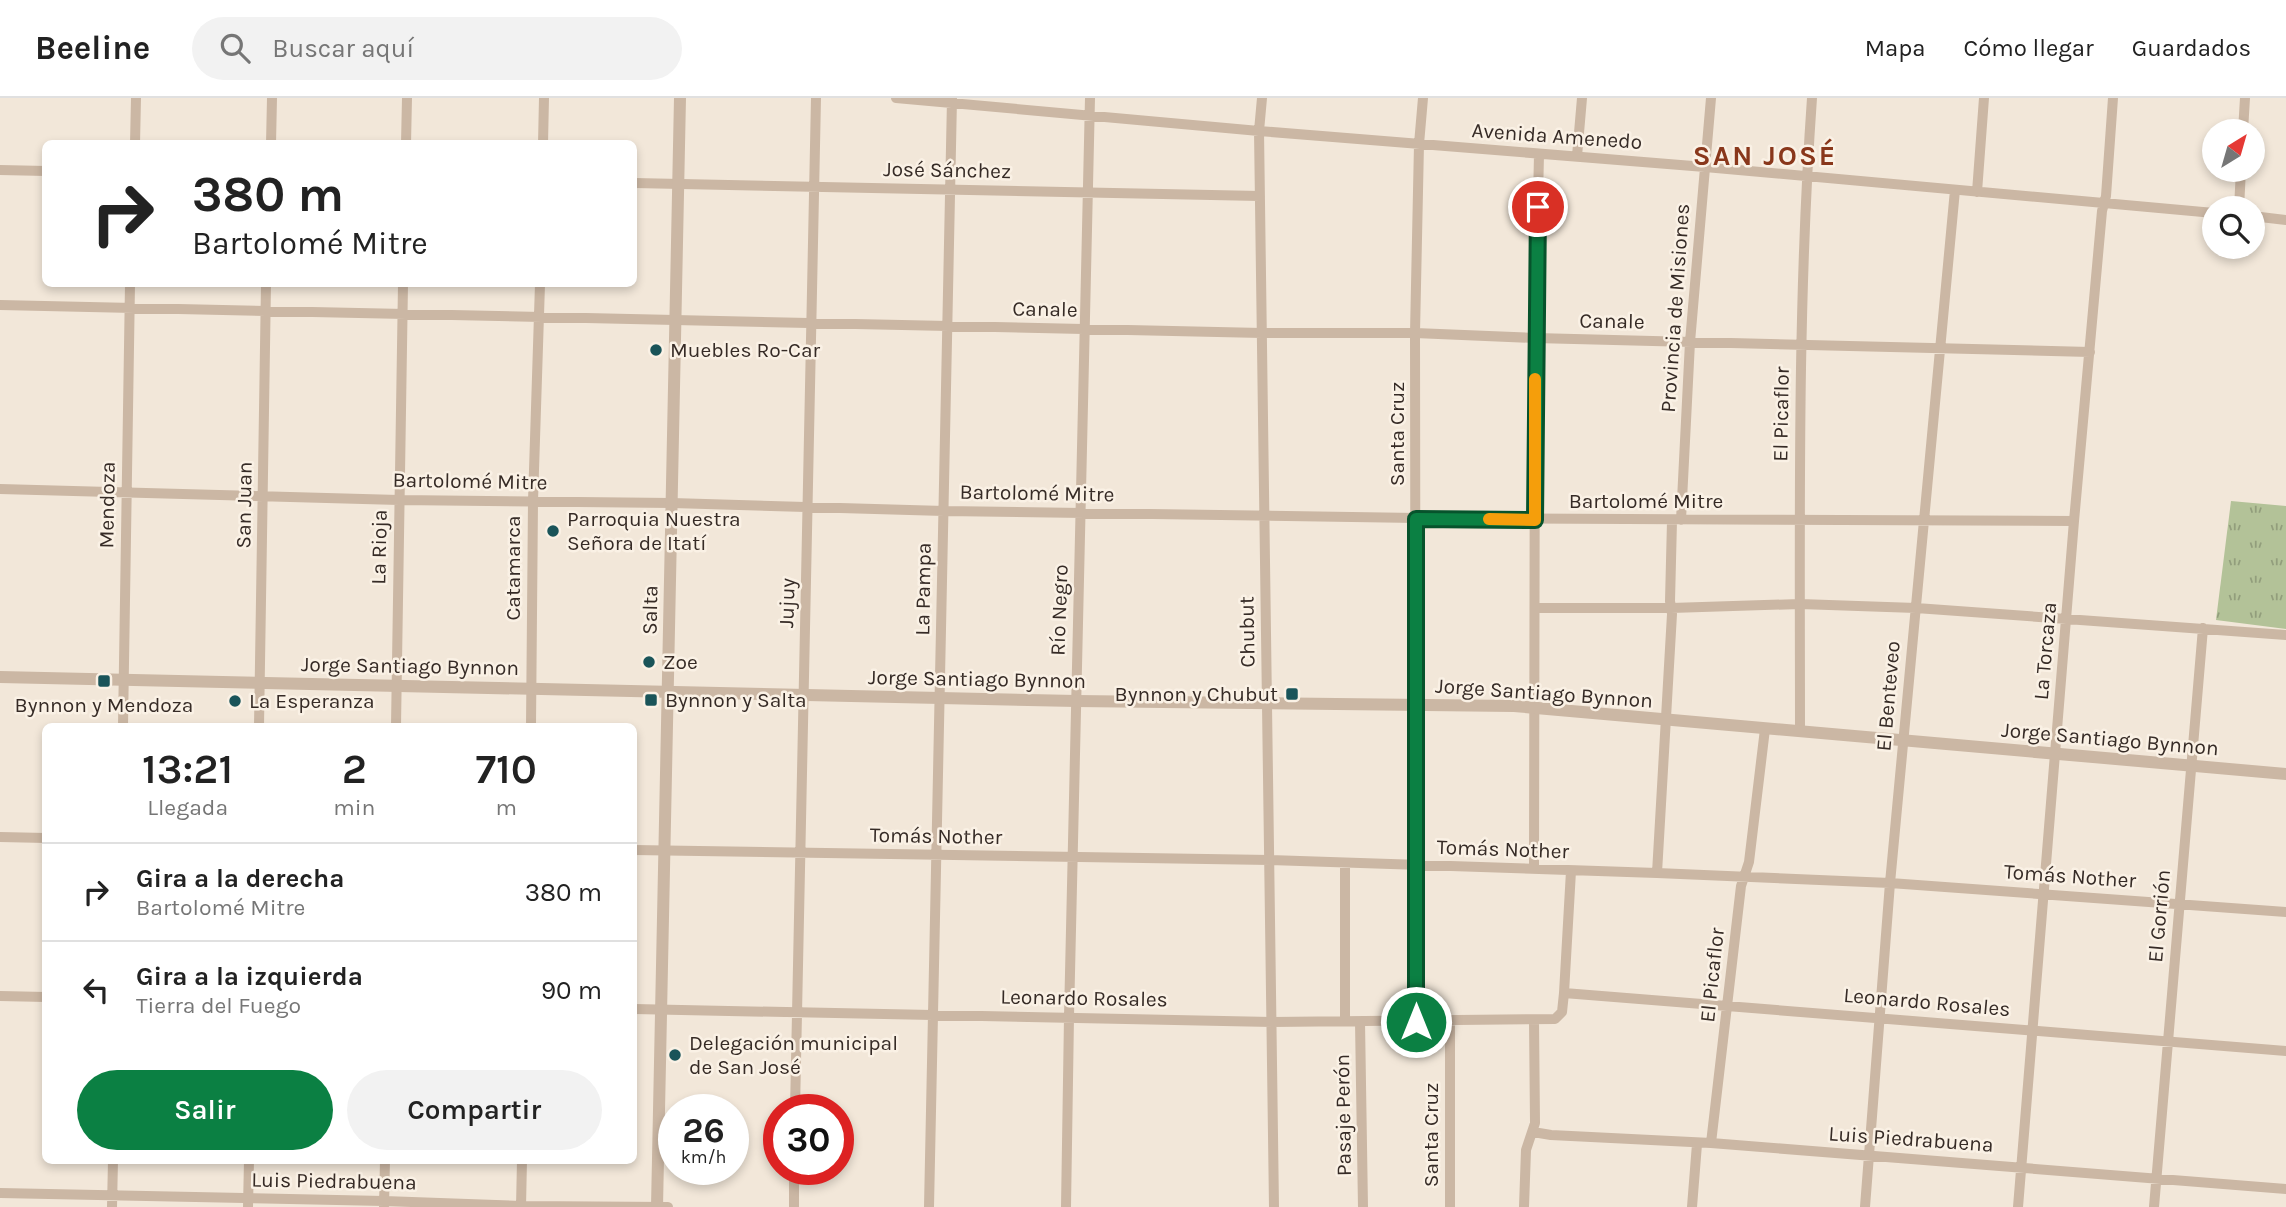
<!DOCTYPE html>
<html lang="es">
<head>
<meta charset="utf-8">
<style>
	body { margin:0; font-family:Karla,sans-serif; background:#f2f2f2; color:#222; height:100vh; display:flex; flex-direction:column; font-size:26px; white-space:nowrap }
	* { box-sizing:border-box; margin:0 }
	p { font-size:23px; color:#767676 }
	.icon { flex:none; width:38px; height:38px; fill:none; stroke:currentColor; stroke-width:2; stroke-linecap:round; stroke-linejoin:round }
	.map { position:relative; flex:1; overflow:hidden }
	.sheet { position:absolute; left:42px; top:625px; width:595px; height:441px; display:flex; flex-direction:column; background:#fff; border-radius:10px; box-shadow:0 4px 10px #0003 }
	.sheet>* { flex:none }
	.banner { position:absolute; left:42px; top:42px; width:595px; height:147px; border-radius:10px; box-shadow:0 4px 10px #0003; background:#fff; color:#222; overflow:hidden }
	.needle { width:46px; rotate:37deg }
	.tools { position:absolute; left:2202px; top:21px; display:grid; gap:14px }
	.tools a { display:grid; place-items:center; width:63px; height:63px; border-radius:50%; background:#fff; box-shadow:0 4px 10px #0003; font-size:35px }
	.speed { position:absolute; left:658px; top:996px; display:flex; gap:14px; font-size:35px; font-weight:700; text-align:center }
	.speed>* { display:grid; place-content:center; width:91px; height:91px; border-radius:50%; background:#fff; box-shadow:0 4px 10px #0003; line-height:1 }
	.speed small { font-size:18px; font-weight:400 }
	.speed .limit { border:10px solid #d22; background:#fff; color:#111 }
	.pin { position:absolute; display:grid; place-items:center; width:60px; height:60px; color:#fff; margin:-30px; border:4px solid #fff; border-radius:50%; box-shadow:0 2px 7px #0007 }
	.me { position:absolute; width:77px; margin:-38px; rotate:0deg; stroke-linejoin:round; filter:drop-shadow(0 0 5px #0008) }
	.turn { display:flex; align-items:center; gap:24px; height:147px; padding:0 35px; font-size:32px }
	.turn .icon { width:91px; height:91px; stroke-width:2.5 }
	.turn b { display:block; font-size:49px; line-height:60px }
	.eta { display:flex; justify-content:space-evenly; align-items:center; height:119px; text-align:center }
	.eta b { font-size:42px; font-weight:600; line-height:49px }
	.button { display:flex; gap:14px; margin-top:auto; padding:14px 35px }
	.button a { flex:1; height:80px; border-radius:42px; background:#0b8043; color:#fff; font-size:28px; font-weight:600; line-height:80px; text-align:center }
	.button a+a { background:#f2f2f2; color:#222 }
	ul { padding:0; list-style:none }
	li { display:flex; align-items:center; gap:21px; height:98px; padding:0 35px; border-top:2px solid #e0e0e0 }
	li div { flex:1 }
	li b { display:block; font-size:26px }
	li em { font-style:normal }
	header { display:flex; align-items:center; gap:42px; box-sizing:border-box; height:98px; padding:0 35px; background:#fff; border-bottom:2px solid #e0e0e0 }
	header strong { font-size:33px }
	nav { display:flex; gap:38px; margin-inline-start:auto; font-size:24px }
	.search { width:490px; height:63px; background:#f2f2f2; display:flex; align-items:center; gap:18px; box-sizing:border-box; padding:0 24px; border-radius:38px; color:#767676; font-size:26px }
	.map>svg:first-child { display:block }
	.park { fill:url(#park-tufts) }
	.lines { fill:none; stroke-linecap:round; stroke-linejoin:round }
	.minor { stroke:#cbb7a4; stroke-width:10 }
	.tertiary { stroke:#cbb7a4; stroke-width:12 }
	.route-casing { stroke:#07532c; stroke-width:18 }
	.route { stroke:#0b8043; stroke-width:12 }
	.slow { stroke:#f59e0b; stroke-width:12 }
	.poi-dot { fill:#1a5459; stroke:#faf1e5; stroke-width:2.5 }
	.labels { text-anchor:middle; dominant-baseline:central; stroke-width:5; stroke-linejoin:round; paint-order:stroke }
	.street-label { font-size:21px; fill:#362b26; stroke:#faf1e5 }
	.poi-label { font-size:21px; fill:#362b26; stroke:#faf1e5; text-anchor:start }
	.district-label { font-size:28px; font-weight:bold; letter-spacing:2px; fill:#89371b; stroke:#faf1e5 }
</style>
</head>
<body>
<header>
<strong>Beeline</strong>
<div class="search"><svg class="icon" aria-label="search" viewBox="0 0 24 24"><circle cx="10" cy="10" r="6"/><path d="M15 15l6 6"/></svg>Buscar aquí</div>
<nav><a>Mapa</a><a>Cómo llegar</a><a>Guardados</a></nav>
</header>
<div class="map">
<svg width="2286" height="1109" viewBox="0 0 2286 1109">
	<defs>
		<pattern id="park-tufts" width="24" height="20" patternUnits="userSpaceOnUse" patternTransform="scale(1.75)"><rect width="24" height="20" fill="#b3c298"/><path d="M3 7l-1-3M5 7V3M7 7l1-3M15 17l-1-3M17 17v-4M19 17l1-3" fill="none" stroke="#929e7c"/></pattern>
	</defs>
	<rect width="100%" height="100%" fill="#f2e7d9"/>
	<path class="park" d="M 2231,403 L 2286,408 L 2286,531 L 2216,522 Z"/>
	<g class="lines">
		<path class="minor" d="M 896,0 L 1259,33 L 1705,69 L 2214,115
			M 1262,0 L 1259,33 L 1274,1109
			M 2243,33 L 2245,0
			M 135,46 L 136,0
			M 271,46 L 272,0
			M 406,46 L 407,0
			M 543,46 L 544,0
			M 1577,58 L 1582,0
			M 0,72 L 46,73
			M 634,85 L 1260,98
			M 1977,94 L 1984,0
			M 2239,110 L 2241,72
			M 2252,118 L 2286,122
			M 0,207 L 1262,235 L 1415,235 L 1535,240 L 2090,254
			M 0,391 L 399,402 L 672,405 L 944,413 L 1417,420 L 2074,423
			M 1681,422 L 1690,244 L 1711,0
			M 1535,510 L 1671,510 L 1800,506 L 1916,510 L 2286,537
			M 123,628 L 130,186
			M 259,628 L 266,186
			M 396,628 L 403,186
			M 531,628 L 533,403 L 540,186
			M 1800,633 C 1800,422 1797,211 1812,0
			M 0,739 L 46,740
			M 634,752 L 1270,762 L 1657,775 L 1890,785 L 2286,814
			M 1534,771 L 1535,240 L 1539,56
			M 1657,775 L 1672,516 L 1670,503 L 1672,423
			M 1564,895 L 2286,953
			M 0,898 L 46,899
			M 634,911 L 1272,924 L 1555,921 L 1562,914 L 1564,895 L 1571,773
			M 1345,923 L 1345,765
			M 1360,924 L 1363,1109
			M 1416,924 L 1415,235 L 1419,46 L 1423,0
			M 795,1012 L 816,0
			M 1533,1034 L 1551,1037 L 1711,1045 L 2286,1091
			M 1711,1045 L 1741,788 L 1749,764 L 1765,631
			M 0,1095 L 384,1103 L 521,1108 L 668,1109
			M 384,1108 L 385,1062
			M 112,1109 L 113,1062
			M 248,1109 L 249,1062
			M 521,1109 L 522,1062
			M 794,1109 L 794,1071
			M 929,1109 L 952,1
			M 1066,1109 L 1069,919 L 1090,0
			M 1450,1109 L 1450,923
			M 1524,1109 L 1526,1052 L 1535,1025 L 1534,922
			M 1692,1109 L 1697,1046
			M 1865,1109 L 1890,785 L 1955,92
			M 2018,1109 L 2074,423 L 2102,113 L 2106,98 L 2113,0
			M 2154,1109 L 2203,530"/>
		<path class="tertiary" d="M 0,579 L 1076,603 L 1514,608 L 2286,676
			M 657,1109 L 680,0"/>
	</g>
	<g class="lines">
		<defs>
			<path id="route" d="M 1416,924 L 1416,421 L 1535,422 L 1538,109"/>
		</defs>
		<use href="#route" class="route-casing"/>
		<use href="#route" class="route"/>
		<path class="slow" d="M 1489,421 L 1535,422 L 1535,281"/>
	</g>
	<g class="poi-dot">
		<circle cx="656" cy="252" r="7"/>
		<circle cx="553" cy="433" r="7"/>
		<circle cx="649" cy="564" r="7"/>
		<rect x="97" y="576" width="14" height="14" rx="3.5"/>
		<rect x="1285" y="589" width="14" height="14" rx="3.5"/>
		<rect x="644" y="595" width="14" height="14" rx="3.5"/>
		<circle cx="235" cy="603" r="7"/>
		<circle cx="675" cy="957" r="7"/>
	</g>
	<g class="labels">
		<g class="street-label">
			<text transform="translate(1557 38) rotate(4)">Avenida Amenedo</text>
			<text transform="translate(947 72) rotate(1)">José Sánchez</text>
			<text transform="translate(1675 210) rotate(-86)">Provincia de Misiones</text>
			<text transform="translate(1045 211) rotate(1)">Canale</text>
			<text transform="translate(1612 223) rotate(1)">Canale</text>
			<text transform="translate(1781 316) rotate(-89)">El Picaflor</text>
			<text transform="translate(1397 336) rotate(-90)">Santa Cruz</text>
			<text transform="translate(470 383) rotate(1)">Bartolomé Mitre</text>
			<text transform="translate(1037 395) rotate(1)">Bartolomé Mitre</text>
			<text x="1646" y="403">Bartolomé Mitre</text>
			<text transform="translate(107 407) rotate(-89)">Mendoza</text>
			<text transform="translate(244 407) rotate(-89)">San Juan</text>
			<text transform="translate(379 449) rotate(-89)">La Rioja</text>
			<text transform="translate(513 470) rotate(-90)">Catamarca</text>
			<text transform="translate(923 491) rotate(-89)">La Pampa</text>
			<text transform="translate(787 505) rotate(-88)">Jujuy</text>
			<text transform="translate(650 512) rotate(-89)">Salta</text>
			<text transform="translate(1059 512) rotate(-88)">Río Negro</text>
			<text transform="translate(1247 534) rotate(-91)">Chubut</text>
			<text transform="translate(2045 553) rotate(-85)">La Torcaza</text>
			<text transform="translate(410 568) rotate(1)">Jorge Santiago Bynnon</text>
			<text transform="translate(977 581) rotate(1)">Jorge Santiago Bynnon</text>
			<text transform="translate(1544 595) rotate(4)">Jorge Santiago Bynnon</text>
			<text transform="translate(1888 598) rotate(-85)">El Benteveo</text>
			<text transform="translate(2110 641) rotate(5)">Jorge Santiago Bynnon</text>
			<text transform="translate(936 738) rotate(1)">Tomás Nother</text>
			<text transform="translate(1503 751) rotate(2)">Tomás Nother</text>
			<text transform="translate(2070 778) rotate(4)">Tomás Nother</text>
			<text transform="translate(2159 818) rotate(-85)">El Gorrión</text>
			<text transform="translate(1712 877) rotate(-84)">El Picaflor</text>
			<text transform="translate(1084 900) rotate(1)">Leonardo Rosales</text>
			<text transform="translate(1927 904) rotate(5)">Leonardo Rosales</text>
			<text transform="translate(1343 1017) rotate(-91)">Pasaje Perón</text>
			<text transform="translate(1431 1037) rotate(-90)">Santa Cruz</text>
			<text transform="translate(1911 1041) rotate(4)">Luis Piedrabuena</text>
			<text transform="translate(334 1083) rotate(1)">Luis Piedrabuena</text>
		</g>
		<g class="poi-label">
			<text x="670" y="252">Muebles Ro-Car</text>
			<text x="567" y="421">Parroquia Nuestra<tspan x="567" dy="24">Señora de Itatí</tspan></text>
			<text x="663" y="564">Zoe</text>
			<text x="1278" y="596" text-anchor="end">Bynnon y Chubut</text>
			<text x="665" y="602">Bynnon y Salta</text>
			<text x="249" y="603">La Esperanza</text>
			<text x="104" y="607" text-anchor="middle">Bynnon y Mendoza</text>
			<text x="689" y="945">Delegación municipal<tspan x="689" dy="24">de San José</tspan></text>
		</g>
		<g class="district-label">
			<text x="1765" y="57">SAN JOSÉ</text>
		</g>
	</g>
</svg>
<div class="tools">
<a><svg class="needle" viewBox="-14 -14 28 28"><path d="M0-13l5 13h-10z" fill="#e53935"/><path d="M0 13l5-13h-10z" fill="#767676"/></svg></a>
<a><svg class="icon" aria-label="search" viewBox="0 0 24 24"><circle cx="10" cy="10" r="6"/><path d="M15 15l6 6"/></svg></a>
</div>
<div class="speed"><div>26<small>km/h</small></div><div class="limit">30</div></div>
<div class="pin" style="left:1538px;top:109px;background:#d93025"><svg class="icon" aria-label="arrive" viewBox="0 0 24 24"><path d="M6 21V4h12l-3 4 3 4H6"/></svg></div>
<svg class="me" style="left:1416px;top:924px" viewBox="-20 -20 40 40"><circle r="17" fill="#0b8043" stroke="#fff" stroke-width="3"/><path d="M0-11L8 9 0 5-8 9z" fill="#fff"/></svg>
<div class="banner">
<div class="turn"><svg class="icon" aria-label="right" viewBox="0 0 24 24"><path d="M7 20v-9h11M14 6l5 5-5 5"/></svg><div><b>380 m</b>Bartolomé Mitre</div></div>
</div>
<section class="sheet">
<div class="eta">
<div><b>13:21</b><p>Llegada</p></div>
<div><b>2</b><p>min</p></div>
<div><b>710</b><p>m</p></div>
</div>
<ul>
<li><svg class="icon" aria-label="right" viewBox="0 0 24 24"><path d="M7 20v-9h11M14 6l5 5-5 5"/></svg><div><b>Gira a la derecha</b><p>Bartolomé Mitre</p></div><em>380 m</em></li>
<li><svg class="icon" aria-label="left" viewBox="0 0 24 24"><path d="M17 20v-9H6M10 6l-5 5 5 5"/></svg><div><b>Gira a la izquierda</b><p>Tierra del Fuego</p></div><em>90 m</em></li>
</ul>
<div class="button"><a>Salir</a><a>Compartir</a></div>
</section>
</div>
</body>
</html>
